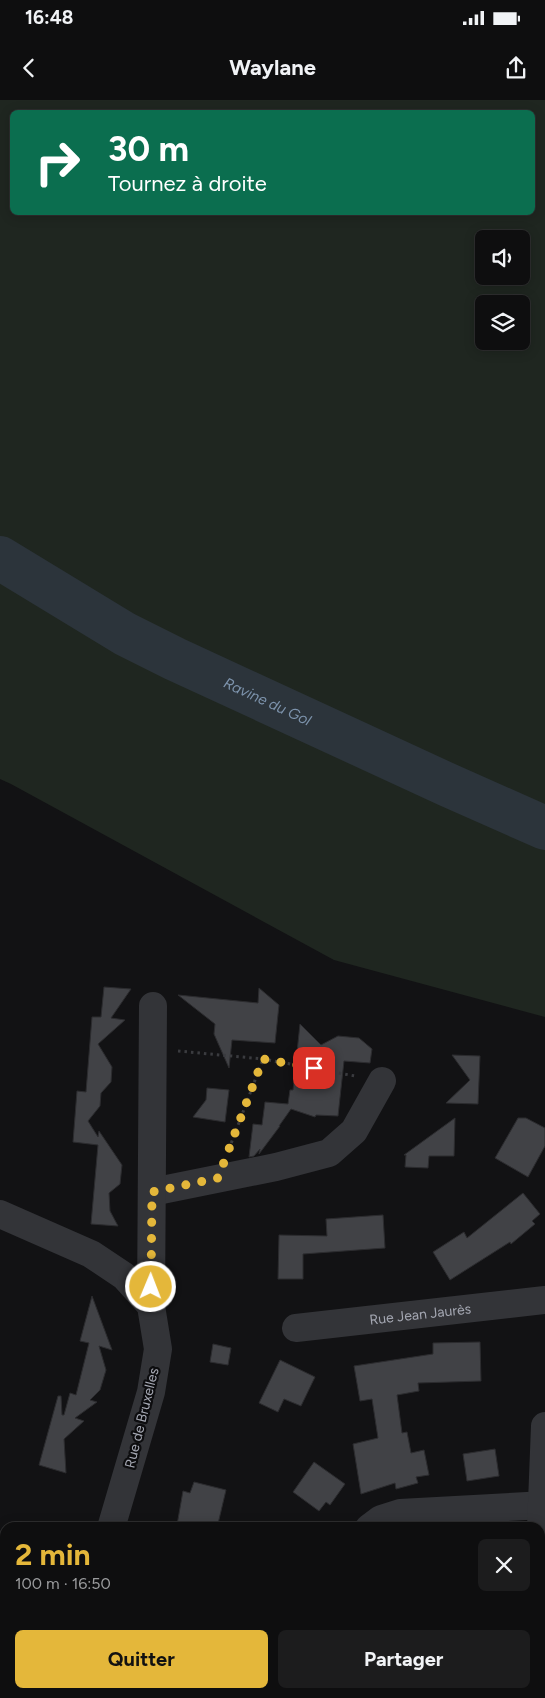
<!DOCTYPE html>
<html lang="fr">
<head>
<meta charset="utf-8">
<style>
	body { margin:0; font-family:Figtree,sans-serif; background:#1c1c1d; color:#f1f3f6; height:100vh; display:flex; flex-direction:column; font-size:19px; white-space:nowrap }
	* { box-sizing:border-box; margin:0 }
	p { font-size:16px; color:#9b9c9e }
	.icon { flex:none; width:28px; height:28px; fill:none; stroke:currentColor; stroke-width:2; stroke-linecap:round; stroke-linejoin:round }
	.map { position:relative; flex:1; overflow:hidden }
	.panel { position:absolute; left:0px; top:1422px; width:545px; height:176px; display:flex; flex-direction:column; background:#0e0e0f; border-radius:15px 15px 0 0; box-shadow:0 2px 12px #0003,0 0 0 1px #2e2e2f }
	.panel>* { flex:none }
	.guide { position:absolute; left:10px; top:10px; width:525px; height:105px; border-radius:8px; box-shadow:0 2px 12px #0003,0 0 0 1px #2e2e2f; background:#0b6e4f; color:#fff; overflow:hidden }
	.buttons { position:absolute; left:475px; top:130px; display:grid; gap:10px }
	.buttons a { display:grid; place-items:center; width:55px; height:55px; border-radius:8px; background:#0e0e0f; box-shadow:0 2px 12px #0003,0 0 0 1px #2e2e2f; font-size:25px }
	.pin { position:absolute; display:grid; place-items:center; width:42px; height:42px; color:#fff; margin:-21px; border-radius:10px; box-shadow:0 2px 8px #0006 }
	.me { position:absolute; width:55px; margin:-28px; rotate:1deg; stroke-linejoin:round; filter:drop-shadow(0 0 4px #0008) }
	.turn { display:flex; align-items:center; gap:18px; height:105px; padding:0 15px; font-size:22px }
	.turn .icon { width:65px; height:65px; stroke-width:2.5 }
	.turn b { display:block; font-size:35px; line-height:42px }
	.round { display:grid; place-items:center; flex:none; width:52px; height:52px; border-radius:8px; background:#1c1c1d }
	.head { display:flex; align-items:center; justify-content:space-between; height:85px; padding:0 15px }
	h1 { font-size:30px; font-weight:700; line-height:38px; color:#e4b73a }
	.action { display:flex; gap:10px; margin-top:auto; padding:10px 15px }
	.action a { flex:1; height:58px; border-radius:8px; background:#e4b73a; color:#111; font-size:20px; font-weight:700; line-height:58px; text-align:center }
	.action a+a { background:#1c1c1d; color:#f1f3f6 }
	.status { display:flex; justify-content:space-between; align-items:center; height:35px; padding:0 25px; background:#0e0e0f; direction:ltr }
	.status svg { height:14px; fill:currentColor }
	header { display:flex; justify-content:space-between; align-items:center; height:65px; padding:0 15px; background:#0e0e0f; font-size:22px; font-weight:700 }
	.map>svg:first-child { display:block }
	.green { fill:#1f2620; fill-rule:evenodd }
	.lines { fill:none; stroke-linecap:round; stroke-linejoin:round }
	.river { stroke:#2c343b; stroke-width:44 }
	.building { fill:#414246; stroke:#2c2c2f }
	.path { stroke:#3a3b3f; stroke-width:3; stroke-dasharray:2.5 4; stroke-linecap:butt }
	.minor { stroke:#333438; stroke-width:28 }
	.route { stroke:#e4b73a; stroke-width:9; stroke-dasharray:0 16.2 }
	.labels { text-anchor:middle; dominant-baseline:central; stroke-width:4.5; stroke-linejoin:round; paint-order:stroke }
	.street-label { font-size:14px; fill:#a5a8b3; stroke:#0d0d0f }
	.water-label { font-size:15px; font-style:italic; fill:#7d93ac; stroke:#0d0d0f }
</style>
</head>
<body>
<div class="status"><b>16:48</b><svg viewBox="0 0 49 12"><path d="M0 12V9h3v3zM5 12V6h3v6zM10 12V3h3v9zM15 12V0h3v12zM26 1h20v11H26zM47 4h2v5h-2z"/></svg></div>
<header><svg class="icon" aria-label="back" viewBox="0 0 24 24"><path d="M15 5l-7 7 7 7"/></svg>Waylane<svg class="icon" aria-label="share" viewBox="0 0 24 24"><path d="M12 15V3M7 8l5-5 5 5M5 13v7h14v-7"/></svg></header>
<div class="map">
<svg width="545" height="1598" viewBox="0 0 545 1598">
	<rect width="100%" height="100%" fill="#121214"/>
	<path class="green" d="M 0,0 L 545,0 L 545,917 L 334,860 L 11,684 L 0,679 ZM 12,12 L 532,12 L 532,112 L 12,112 ZM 484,139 L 521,139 L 521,176 L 484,176 ZM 484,204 L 521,204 L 521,241 L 484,241 Z"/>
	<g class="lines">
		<path class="river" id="s1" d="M 0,458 L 125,534 L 175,559 L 448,685 L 545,728"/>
	</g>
	<path class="building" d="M 104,887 L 131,889 L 111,918 L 125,920 L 98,944 L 112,967 L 111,982 L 101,993 L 100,1006 L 88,1021 L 98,1037 L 99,1031 L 122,1065 L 120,1084 L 109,1093 L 110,1111 L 118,1126 L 91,1124 L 98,1045 L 73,1042 L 77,991 L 86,992 L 92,917 L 101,917 Z
		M 259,888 L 279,905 L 275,943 L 232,940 L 229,968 L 214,934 L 215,924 L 178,895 L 258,903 Z
		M 300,924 L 321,945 L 338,936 L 359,938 L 372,949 L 370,963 L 344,961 L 338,1016 L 316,1015 L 315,1017 L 291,1009 L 279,1026 L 280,1026 L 259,1054 L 260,1049 L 254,1056 L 249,1057 L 253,1024 L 262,1025 L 265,1002 L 288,1004 L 290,990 L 293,990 Z
		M 452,955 L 480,956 L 478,1004 L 446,1003 L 470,980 Z
		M 207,988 L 229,990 L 225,1022 L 193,1017 L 206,1000 Z
		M 455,1018 L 454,1056 L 429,1056 L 428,1068 L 405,1067 L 406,1055 L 404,1055 Z
		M 518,1018 L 526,1018 L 545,1028 L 545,1046 L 528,1077 L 495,1058 Z
		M 523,1093 L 540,1114 L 532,1121 L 535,1124 L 511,1144 L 510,1142 L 450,1180 L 433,1152 L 464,1132 L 467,1138 Z
		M 383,1115 L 385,1148 L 303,1154 L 303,1179 L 278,1179 L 279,1135 L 327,1136 L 326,1119 Z
		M 92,1196 L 112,1250 L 99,1246 L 106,1270 L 100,1290 L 90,1300 L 97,1302 L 75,1318 L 84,1321 L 64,1339 L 66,1373 L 39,1365 L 58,1296 L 61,1296 L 62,1315 L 64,1315 L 70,1293 L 76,1295 L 89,1243 L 80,1241 Z
		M 480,1242 L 481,1281 L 418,1283 L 419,1291 L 397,1295 L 402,1333 L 407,1332 L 411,1353 L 424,1350 L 429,1375 L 416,1377 L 418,1383 L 396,1389 L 395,1383 L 361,1394 L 353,1344 L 378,1338 L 372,1299 L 360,1301 L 354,1266 L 433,1254 L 433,1243 Z
		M 213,1244 L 231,1248 L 228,1265 L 210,1262 Z
		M 280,1260 L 315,1277 L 301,1306 L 284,1299 L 278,1312 L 259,1303 Z
		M 495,1349 L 499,1376 L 467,1381 L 463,1354 Z
		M 314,1362 L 345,1384 L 330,1405 L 326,1402 L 319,1411 L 293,1392 Z
		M 194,1382 L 226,1390 L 217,1428 L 187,1428 L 177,1425 L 183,1391 L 190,1393 Z"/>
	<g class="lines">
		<path class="path" d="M 178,951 L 263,959 L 355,976
			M 229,1049 L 263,959"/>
		<g class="minor">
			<path d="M 152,1092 L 276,1067 L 329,1053 L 354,1031 L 382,981"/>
			<path d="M 0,1114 L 91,1154 L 124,1176 L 151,1206 L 158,1249 L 151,1292 L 111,1428"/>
			<path d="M 151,1206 L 153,906"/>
			<path id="s2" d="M 296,1228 L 545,1200"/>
			<path d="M 369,1428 L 381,1419 L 400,1413 L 545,1405"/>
			<path d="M 540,1454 L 545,1326"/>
			<path d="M 61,1598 L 62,1594"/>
			<path d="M 344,1598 L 345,1594"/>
			<path d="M 534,1598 L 535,1594"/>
		</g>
	</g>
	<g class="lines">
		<path class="route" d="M 151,1187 L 152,1092 L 218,1078 L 263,959 L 314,968"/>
	</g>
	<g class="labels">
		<g class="street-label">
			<text stroke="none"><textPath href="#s2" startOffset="125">Rue Jean Jaurès</textPath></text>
			<text transform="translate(142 1318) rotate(-76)">Rue de Bruxelles</text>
		</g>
		<g class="water-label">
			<text stroke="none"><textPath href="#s1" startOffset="304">Ravine du Gol</textPath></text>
		</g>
	</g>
</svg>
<div class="buttons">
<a><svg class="icon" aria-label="sound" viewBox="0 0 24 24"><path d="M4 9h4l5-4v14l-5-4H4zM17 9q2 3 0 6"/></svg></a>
<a><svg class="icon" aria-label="layers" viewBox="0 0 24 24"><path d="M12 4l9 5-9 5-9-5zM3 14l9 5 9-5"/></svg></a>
</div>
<div class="pin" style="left:314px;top:968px;background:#d93025"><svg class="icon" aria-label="arrive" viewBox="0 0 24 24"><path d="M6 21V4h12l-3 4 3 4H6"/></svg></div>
<svg class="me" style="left:151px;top:1187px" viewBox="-20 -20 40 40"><circle r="17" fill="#e4b73a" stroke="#fff" stroke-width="3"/><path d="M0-11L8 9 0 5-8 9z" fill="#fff"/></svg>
<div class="guide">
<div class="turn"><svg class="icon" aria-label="right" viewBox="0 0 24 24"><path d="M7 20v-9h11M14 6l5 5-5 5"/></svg><div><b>30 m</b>Tournez à droite</div></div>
</div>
<section class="panel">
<div class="head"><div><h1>2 min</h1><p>100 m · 16:50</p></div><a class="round"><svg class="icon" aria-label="close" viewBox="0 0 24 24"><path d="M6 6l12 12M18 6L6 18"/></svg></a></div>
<div class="action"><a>Quitter</a><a>Partager</a></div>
</section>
</div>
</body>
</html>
